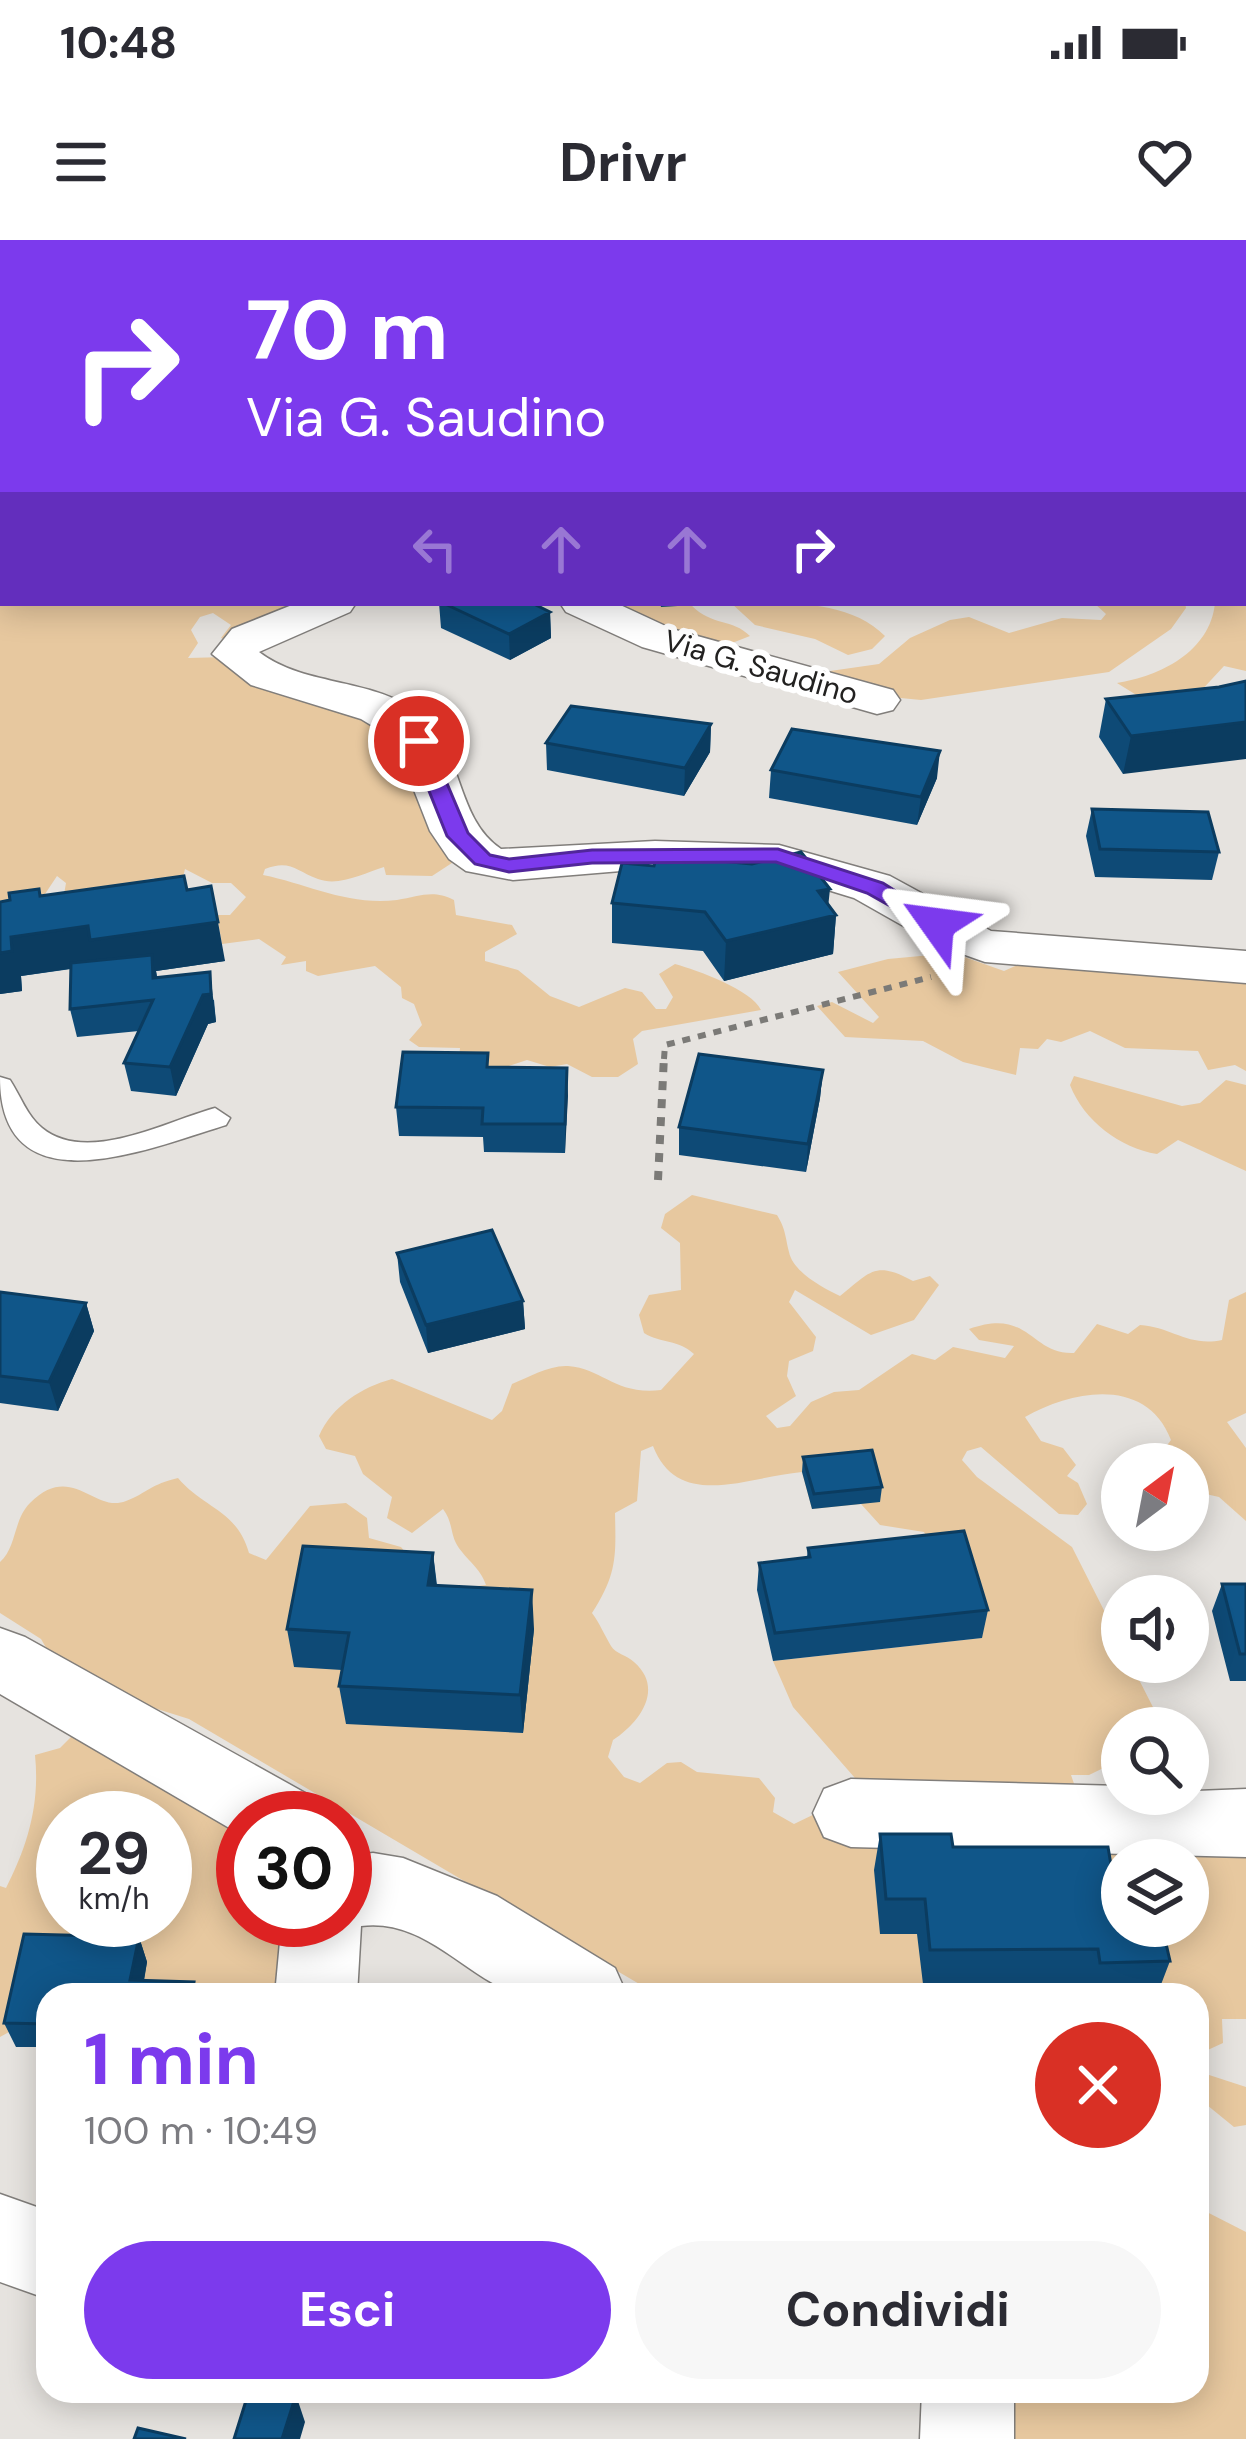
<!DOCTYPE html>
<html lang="it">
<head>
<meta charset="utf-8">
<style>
	body { margin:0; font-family:"DM Sans",sans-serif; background:#f7f7f7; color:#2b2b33; height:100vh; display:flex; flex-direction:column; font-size:45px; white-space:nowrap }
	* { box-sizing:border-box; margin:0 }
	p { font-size:39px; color:#7c7c81 }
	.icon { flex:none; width:66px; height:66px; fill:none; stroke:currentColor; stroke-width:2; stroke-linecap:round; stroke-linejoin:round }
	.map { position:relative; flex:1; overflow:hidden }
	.side { position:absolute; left:36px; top:1743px; width:1173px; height:420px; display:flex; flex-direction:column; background:#fff; border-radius:36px; box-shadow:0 6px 30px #0003 }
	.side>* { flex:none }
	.top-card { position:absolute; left:0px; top:0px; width:1248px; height:366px; box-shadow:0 6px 30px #0003; background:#7c3aed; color:#fff; overflow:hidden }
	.needle { width:78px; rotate:32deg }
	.buttons { position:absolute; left:1101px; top:1203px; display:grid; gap:24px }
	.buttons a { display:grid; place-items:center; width:108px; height:108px; border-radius:50%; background:#fff; box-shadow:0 6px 30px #0003; font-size:60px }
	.speed { position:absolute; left:36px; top:1551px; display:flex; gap:24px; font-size:60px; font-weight:700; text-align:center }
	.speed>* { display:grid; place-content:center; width:156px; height:156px; border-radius:50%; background:#fff; box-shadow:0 6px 30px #0003; line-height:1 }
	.speed small { font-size:30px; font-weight:400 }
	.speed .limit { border:18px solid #d22; background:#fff; color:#111 }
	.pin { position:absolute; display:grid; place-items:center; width:102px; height:102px; color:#fff; margin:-51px; border:6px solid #fff; border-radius:50%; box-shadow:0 3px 12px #0007 }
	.me { position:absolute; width:132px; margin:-66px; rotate:301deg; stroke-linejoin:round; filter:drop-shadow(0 0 9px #0008) }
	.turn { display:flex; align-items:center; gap:42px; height:252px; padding:0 48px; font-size:54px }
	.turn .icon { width:156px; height:156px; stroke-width:2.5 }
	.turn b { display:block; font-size:84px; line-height:102px }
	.lanes { display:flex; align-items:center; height:114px; padding:0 48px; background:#0003; justify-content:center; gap:60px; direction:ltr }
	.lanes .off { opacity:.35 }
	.round { display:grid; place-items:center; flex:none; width:126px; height:126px; border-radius:63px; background:#f7f7f7 }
	.summary { display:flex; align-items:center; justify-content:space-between; height:204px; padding:0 48px }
	h1 { font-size:72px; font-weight:700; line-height:90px; color:#7c3aed }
	.primary-button { display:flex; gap:24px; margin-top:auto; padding:24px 48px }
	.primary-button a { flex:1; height:138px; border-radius:72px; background:#7c3aed; color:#fff; font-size:48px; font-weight:700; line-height:138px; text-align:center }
	.primary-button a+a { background:#f7f7f7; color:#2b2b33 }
	.status { display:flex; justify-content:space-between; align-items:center; height:84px; padding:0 60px; background:#fff; direction:ltr }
	.status svg { height:33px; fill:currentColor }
	header { display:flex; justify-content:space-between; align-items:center; height:156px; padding:0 48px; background:#fff; font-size:54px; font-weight:700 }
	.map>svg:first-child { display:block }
	.green { fill:#e7c89f; fill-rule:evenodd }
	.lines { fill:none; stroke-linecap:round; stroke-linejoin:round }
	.lane-casing { stroke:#817e7b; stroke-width:3 }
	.street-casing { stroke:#817e7b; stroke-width:3 }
	.path-far1 { stroke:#7b7a77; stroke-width:6; stroke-dasharray:8 8; stroke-linecap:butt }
	.path { stroke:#7b7a77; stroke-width:8; stroke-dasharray:9 9; stroke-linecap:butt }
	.lane { fill:#fff; fill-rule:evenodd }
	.street { fill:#fff; fill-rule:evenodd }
	.wall { fill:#0e4a76 }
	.shaded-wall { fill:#0b3c60 }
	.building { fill:#105689; stroke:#0b3c60; stroke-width:3 }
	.route { fill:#7c3aed; stroke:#51269a; stroke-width:3 }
	.labels { text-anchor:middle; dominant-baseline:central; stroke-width:12; stroke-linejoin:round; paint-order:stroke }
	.far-street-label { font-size:30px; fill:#222120; stroke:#fff }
</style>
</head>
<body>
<div class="status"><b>10:48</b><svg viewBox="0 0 49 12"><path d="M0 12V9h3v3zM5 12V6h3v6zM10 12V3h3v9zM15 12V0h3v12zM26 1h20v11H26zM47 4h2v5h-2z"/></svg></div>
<header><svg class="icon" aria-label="menu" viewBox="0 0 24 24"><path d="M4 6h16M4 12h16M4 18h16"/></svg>Drivr<svg class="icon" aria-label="heart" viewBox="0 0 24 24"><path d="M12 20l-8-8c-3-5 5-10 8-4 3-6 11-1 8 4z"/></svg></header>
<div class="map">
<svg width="1246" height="2199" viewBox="0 0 1246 2199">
	<rect width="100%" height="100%" fill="#e6e3df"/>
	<path class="green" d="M 0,0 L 1246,0 L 1246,285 L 1245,3 L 3,3 L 3,36 Z
		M 0,42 L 3,363 L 324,363 L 230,401 L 221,398 L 231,385 L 213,373 L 200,377 L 191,390 L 198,403 L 188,418 L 226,417 L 399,489 L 455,621 L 432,636 L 386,635 L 384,627 C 364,633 339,647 318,639 C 296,631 290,619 265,629 L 263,635 C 308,644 348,666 397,660 C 419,657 432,649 454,660 L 456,675 L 512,685 L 517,694 L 485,712 L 485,721 L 518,730 L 550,756 L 579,767 L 625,748 L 642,752 L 656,769 L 666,769 L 673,757 L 659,734 L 675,724 C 697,730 752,750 761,770 L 642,791 L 633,799 L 638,824 L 618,837 L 592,837 L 567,824 L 550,827 L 527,820 L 496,830 L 459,819 L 460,808 L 419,807 L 409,800 L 422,785 L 414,764 L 402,758 L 401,747 L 375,726 L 318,736 L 306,731 L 306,721 L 281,725 L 286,717 L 259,699 L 222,704 L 217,675 L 230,675 L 246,657 L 231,643 L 212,643 L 185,629 L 181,645 L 160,645 L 154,638 L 144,640 L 140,650 L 63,660 L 66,643 L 57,636 L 37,666 L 0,670 Z
		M 1246,324 L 1246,431 L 1224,426 L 1199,453 L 1138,456 L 1117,443 C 1160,436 1210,412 1215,363 L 1245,363 Z
		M 607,363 L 691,365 C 713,387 732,378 750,396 L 727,405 L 698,402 L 690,393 L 678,395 Z
		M 731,363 C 779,363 848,358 885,396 L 872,409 L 848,415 L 815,399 L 755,385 Z
		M 1094,363 L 1185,363 L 1186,368 L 1171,389 L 1109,432 L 921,460 L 880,456 L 823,432 L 879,424 L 910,398 L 950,380 L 969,377 L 1009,393 L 1062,378 L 1101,380 L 1106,374 Z
		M 953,713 L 1004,731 L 1031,719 L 1246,735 L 1246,831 L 1235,825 L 1208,830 L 1198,811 L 1125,808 L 1090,791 L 1061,802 L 1047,799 L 1038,809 L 1020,808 L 1016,835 L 963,822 L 923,801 L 845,797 L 817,766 L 832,762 L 873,783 L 879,777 L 838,732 L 888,719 Z
		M 1074,836 L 1182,866 L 1200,863 L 1226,840 L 1246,845 L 1246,931 L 1178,900 L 1157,914 C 1120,908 1084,881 1070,845 Z
		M 692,955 L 777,975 C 786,990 785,996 789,1012 C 793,1032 823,1048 840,1056 C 870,1032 875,1020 913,1041 L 930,1036 L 939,1045 L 914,1080 L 871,1095 L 795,1050 L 789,1062 L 816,1097 L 813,1111 L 789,1121 L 787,1136 L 796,1156 L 766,1176 L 777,1188 L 790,1186 L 811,1162 L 834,1152 L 859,1150 L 912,1114 L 935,1120 L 953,1107 L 1005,1118 L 1014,1106 L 979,1100 L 969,1089 C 1030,1067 1030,1115 1074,1113 L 1097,1084 L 1128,1094 L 1140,1085 C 1172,1087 1188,1107 1222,1100 L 1229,1060 L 1246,1052 L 1246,1173 L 1227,1182 L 1246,1208 L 1246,1281 L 1219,1257 L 1188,1250 L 1188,1224 L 1153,1224 L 1171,1200 C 1147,1137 1074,1149 1025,1177 L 1041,1201 L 1063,1208 L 1076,1225 L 1067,1236 L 1078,1243 L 1087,1264 L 1078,1275 L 1059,1274 L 981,1207 L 967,1211 L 962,1220 L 977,1237 L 1072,1307 L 1122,1406 L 1122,1422 L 1130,1422 L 1158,1477 L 1154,1488 L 1122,1488 L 1122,1519 L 1089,1535 L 1071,1535 L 1079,1558 L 875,1561 L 793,1467 L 773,1421 L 981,1398 L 924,1292 L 880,1285 L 861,1264 L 812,1269 L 802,1232 C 747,1237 678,1271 653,1206 L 641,1211 L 637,1261 L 615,1273 C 616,1317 617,1334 592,1373 C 600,1384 604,1394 611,1406 C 616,1414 627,1415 634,1422 C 665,1449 639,1483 613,1500 L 608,1517 L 624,1537 L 640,1543 L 667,1523 L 681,1522 L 697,1532 L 759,1538 L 775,1558 L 773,1572 L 794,1584 L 825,1569 L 1246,1600 L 1246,1779 L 1222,1779 L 1223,1803 L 1199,1814 L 1203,1833 L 1246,1847 L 1246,1885 L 1234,1887 L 1207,1865 L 1197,1875 L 1197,1755 L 658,1755 L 189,1479 L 65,1440 L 41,1399 L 0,1373 L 0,1322 C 17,1307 13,1280 30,1263 C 72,1221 94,1274 126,1261 C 147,1253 151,1244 178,1238 C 203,1268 237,1270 249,1313 L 266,1320 L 310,1266 L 346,1263 L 367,1278 L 369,1298 L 401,1307 L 437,1351 L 486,1345 C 480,1327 467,1321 457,1305 C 450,1293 453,1282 443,1269 L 412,1293 L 387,1278 L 392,1257 L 363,1234 L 355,1216 L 326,1209 L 319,1196 C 332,1166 362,1147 392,1139 L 492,1180 L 502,1171 L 512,1144 C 529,1137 549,1125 568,1126 C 604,1129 614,1155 661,1150 L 694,1114 C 678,1099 662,1104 644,1093 L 639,1075 L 649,1055 L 681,1050 L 680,1003 L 661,988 L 665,974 ZM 1122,1620 L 1188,1620 L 1188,1686 L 1122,1686 Z
		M 84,1484 L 243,1578 L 243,1680 L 295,1680 L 289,1755 L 141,1755 L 36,1719 L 20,1786 L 0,1797 L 0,1646 L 6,1648 C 28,1605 40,1564 35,1515 L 60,1508 ZM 63,1578 L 165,1578 L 165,1680 L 63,1680 Z
		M 1197,1967 L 1246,1992 L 1246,2199 L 994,2199 L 994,2151 L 1197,2151 Z"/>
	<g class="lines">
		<defs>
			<path id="lane" d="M 0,837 L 10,840 C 20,855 27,876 42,888 C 87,925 167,881 215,868 L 230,878 L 226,885 C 150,908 0,972 0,837 Z"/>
			<path id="street" d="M 297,363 L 356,363 L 350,372 L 259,412 C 306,448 377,437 422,476 C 464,512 455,578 501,609 L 655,601 L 779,605 L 890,636 L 991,691 L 1246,711 L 1246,743 L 985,722 L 937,705 L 854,658 L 779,635 L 621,631 L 513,640 L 466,631 L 449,619 L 430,591 L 394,499 L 361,479 L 251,445 L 212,414 L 232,389 Z
				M 560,363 L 616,363 L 672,389 L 893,450 L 900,460 L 893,470 L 877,474 L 642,407 L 566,372 Z
				M 0,1388 L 25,1397 L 307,1554 L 318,1578 L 243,1578 L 243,1596 L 0,1454 Z
				M 851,1539 L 1122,1546 L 1122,1554 L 1246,1549 L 1246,1617 L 851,1607 L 824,1597 L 813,1573 L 824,1549 Z
				M 373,1613 L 403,1618 L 497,1656 L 615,1728 L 627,1755 C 599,1755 537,1763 513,1753 C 462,1733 423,1678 361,1686 L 357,1755 L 275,1755 L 282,1680 L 345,1680 L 345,1616 Z
				M 0,1954 L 48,1971 L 48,2059 L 0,2042 Z
				M 922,2151 L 1014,2151 L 1014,2199 L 920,2199 Z"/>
		</defs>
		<use href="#lane" class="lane-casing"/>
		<use href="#street" class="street-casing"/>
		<path class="path-far1" d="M 664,819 L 665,805 L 931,737"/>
		<path class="path" d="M 658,940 L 664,816"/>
		<use href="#lane" class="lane"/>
		<use href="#street" class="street"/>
	</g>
	<path class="wall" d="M 439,363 L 541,363 L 541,367 L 550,372 L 551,398 L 510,420 L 441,388 Z
		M 660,363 L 728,363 L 661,367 Z
		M 1219,447 L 1123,534 L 1099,497 L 1106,459 Z
		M 711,484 L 710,512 L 684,556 L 547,530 L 546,503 Z
		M 771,530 L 937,538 L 917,585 L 769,558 Z
		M 1092,569 L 1219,612 L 1212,640 L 1095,637 L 1086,596 Z
		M 39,649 L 41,656 L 187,650 L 225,721 L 156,731 L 157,737 L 214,760 L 216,782 L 208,784 L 176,856 L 131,851 L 124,823 L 139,791 L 77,797 L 70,769 L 71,729 L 21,736 L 22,751 L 0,754 L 0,662 L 10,660 Z
		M 612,663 L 836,675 L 833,714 L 724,741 L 703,711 L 612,703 Z
		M 489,827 L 567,828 L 565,913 L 484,912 L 483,897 L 399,896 L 396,867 Z
		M 823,830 L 820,858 L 806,932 L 679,915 L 679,887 Z
		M 397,1013 L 523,1061 L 525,1089 L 428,1113 L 400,1042 Z
		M 0,1052 L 86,1063 L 94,1091 L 58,1171 L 0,1163 Z
		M 803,1217 L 882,1247 L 880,1262 L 812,1269 L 802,1232 Z
		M 808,1308 L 988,1370 L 982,1398 L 773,1421 L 757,1350 L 759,1323 L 807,1317 Z
		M 433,1313 L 437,1345 L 534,1389 L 523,1493 L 346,1484 L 339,1446 L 342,1430 L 294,1427 L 287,1389 Z
		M 1222,1344 L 1246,1344 L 1246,1441 L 1230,1441 L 1212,1371 Z
		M 880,1594 L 953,1607 L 1111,1625 L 1170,1721 L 1157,1755 L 1087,1755 L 1086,1744 L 923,1744 L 917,1694 L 880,1694 L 874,1630 Z
		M 139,1697 L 147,1722 L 144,1741 L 194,1742 L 198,1755 L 48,1755 L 48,1807 L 16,1807 L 4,1783 Z"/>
	<path class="shaded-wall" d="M 536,363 L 541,363 L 542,376 L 550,372 L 551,398 L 510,420 L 509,394 Z
		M 1246,482 L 1246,519 L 1123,534 L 1131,496 Z
		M 711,484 L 710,512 L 684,556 L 685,528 Z
		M 940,511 L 937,538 L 917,585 L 921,557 Z
		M 830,649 L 827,677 L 836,675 L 833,714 L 724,741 L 726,701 L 818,651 Z
		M 218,682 L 225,721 L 156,731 L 158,743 L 153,738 L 95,725 L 21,736 L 22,751 L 0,754 L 0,713 L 11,697 L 88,686 Z
		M 210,732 L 216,782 L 208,784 L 176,856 L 170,827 Z
		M 567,828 L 568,856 L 565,913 L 565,884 Z
		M 823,830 L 820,858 L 806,932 L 808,904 Z
		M 523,1061 L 525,1089 L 428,1113 L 426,1085 Z
		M 86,1063 L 94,1091 L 58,1171 L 49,1142 Z
		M 433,1313 L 437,1351 L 428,1345 Z
		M 532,1350 L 534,1389 L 523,1493 L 520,1455 Z
		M 139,1697 L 147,1722 L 141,1755 L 130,1740 Z
		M 296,2155 L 305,2182 L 300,2199 L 282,2199 Z"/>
	<path class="building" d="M 443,363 L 536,363 L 534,364 L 550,372 L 509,394 Z
		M 1246,441 L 1246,482 L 1131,496 L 1106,459 L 1219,447 Z
		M 571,466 L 711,484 L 685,528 L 546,503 Z
		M 792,489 L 940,511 L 921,557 L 771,530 Z
		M 1092,569 L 1208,572 L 1219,612 L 1100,609 Z
		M 801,612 L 830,649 L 818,651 L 836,675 L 726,701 L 705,672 L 612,663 L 622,623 L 654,626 L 657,615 L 752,624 Z
		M 184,636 L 187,650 L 211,646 L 218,682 L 90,700 L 88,686 L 11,697 L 12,711 L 0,713 L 0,662 L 10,660 L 9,653 L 39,649 L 40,656 Z
		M 152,715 L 153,738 L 210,732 L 211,754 L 203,755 L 170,827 L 124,823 L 153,760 L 70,769 L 71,723 Z
		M 403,812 L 488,813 L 487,827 L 567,828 L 565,884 L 482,884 L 483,868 L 396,867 Z
		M 699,814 L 823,830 L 808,904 L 679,887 Z
		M 492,990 L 523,1061 L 426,1085 L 397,1013 Z
		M 0,1052 L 86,1063 L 49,1142 L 0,1136 Z
		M 872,1210 L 882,1247 L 814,1254 L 803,1217 Z
		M 964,1291 L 988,1370 L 775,1393 L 759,1323 L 810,1317 L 808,1308 Z
		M 303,1306 L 433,1313 L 428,1345 L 532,1350 L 520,1455 L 339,1446 L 349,1393 L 287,1389 Z
		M 1222,1344 L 1246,1344 L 1246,1414 L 1240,1414 Z
		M 880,1594 L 951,1594 L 953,1607 L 1108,1607 L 1111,1625 L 1122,1625 L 1122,1686 L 1162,1686 L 1170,1721 L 1100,1723 L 1098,1709 L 930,1710 L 925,1659 L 886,1659 Z
		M 24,1694 L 139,1697 L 130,1740 L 194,1742 L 192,1755 L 48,1755 L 48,1784 L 4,1783 Z
		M 249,2151 L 279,2151 L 296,2155 L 282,2199 L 234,2199 Z
		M 138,2188 L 186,2199 L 134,2199 Z"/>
	<path class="route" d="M 412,497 L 429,501 L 468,593 L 490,615 L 509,619 L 592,610 L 778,609 L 883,643 L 948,684 L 929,688 L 867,653 L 776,622 L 592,623 L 509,632 L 475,624 L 447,596 L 409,501 Z"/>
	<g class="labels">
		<g class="far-street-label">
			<text transform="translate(761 427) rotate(16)">Via G. Saudino</text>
		</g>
	</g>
</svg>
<div class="buttons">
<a><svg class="needle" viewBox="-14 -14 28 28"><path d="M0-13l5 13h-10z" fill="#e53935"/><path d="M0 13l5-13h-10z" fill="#7c7c81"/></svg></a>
<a><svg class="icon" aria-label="sound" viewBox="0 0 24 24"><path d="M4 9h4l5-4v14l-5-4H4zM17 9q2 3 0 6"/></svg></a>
<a><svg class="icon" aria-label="search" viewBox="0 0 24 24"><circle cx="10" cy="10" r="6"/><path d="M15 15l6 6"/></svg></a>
<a><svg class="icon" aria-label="layers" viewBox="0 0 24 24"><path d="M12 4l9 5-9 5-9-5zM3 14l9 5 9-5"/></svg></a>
</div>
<div class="speed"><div>29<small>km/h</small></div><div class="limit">30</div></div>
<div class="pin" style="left:419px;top:501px;background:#d93025"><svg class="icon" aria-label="arrive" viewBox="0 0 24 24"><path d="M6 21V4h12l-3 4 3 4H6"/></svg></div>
<svg class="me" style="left:937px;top:684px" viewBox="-20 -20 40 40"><path d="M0-17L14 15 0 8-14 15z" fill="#7c3aed" stroke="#fff" stroke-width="4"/></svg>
<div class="top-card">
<div class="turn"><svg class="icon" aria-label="right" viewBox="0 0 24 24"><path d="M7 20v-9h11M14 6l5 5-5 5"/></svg><div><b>70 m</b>Via G. Saudino</div></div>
<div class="lanes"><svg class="icon off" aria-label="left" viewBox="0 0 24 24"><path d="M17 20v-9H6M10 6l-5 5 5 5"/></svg><svg class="icon off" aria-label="ahead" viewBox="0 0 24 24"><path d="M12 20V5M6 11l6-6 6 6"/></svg><svg class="icon off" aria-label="ahead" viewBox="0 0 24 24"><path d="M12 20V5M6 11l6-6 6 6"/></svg><svg class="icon" aria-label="right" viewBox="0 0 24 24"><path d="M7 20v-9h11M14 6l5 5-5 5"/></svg></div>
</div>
<section class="side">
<div class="summary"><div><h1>1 min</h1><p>100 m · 10:49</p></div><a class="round" style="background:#d93025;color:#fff"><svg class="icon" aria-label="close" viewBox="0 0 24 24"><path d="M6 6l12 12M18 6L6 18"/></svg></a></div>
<div class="primary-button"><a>Esci</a><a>Condividi</a></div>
</section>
</div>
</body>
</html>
